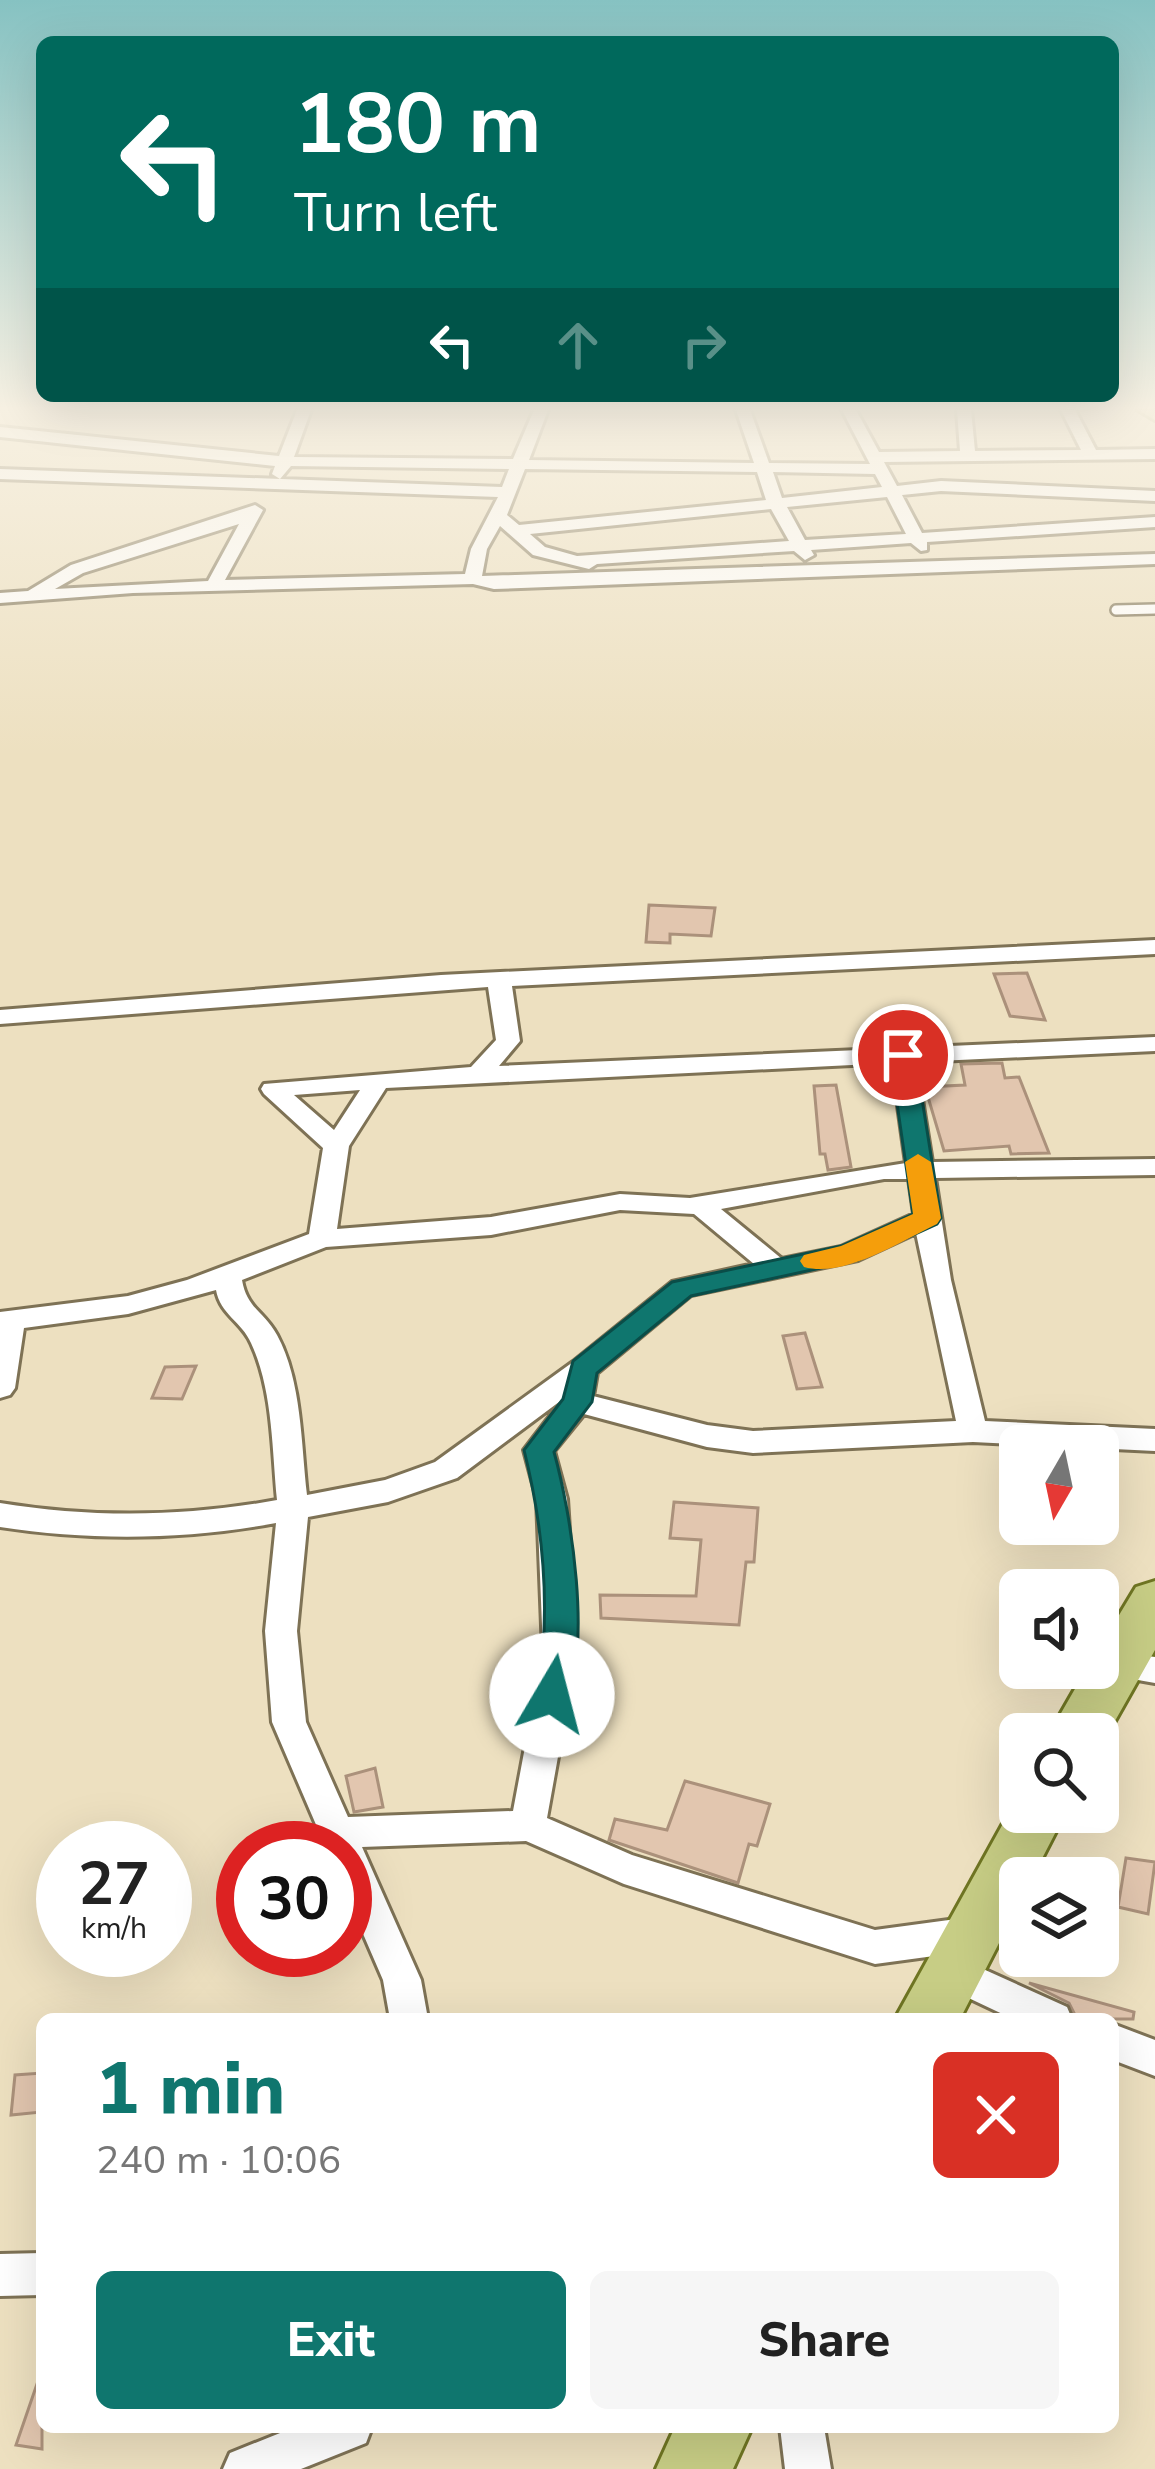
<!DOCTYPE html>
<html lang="en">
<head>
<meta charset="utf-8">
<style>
	body { margin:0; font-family:"Nunito Sans",sans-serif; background:#f6f6f6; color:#222; height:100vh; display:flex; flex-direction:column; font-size:45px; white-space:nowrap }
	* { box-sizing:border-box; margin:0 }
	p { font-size:39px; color:#767676 }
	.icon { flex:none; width:66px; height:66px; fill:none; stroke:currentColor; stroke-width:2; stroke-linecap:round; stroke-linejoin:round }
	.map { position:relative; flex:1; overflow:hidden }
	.sheet { position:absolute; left:36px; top:2013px; width:1083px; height:420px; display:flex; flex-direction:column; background:#fff; border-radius:18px; box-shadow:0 12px 48px #0002 }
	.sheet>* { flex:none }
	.guide { position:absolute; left:36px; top:36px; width:1083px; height:366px; border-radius:18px; box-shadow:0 12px 48px #0002; background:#00695c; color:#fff; overflow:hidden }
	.needle { width:78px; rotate:189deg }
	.fabs { position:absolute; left:999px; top:1425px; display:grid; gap:24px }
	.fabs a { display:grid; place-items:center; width:120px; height:120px; border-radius:18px; background:#fff; box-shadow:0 12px 48px #0002; font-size:60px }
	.speed { position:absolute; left:36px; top:1821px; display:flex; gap:24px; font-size:60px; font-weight:700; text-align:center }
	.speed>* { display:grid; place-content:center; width:156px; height:156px; border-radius:50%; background:#fff; box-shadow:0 12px 48px #0002; line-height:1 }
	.speed small { font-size:30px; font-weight:400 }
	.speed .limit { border:18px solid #d22; background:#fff; color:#111 }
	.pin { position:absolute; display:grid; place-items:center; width:102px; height:102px; color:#fff; margin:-51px; border:6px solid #fff; border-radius:50%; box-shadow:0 3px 12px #0007 }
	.me { position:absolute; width:132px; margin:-66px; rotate:8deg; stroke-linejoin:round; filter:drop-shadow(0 0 9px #0008) }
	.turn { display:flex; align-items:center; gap:42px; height:252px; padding:0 60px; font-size:54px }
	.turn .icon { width:156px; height:156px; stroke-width:2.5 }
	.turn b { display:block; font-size:84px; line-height:102px }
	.lanes { display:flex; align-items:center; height:114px; padding:0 60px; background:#0003; justify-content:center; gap:60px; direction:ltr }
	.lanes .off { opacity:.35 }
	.round { display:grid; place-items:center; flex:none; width:126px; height:126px; border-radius:18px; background:#f6f6f6 }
	.headline { display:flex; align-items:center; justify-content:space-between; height:204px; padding:0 60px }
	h1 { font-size:72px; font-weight:800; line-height:90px; color:#0f766e }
	.primary-button { display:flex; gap:24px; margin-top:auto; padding:24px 60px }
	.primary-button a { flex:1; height:138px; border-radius:18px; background:#0f766e; color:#fff; font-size:48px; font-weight:800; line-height:138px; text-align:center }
	.primary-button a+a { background:#f6f6f6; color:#222 }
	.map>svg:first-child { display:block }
	.building { fill:#e2c6af; stroke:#ab917b; stroke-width:3 }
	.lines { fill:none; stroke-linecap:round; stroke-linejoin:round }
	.lane-casing { stroke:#7e7255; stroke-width:14 }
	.street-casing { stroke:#7e7255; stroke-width:6 }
	.primary-casing { stroke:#6f7523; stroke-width:6 }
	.lane { stroke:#fff; stroke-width:9 }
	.street { fill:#fff; fill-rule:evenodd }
	.primary { fill:#c7cd85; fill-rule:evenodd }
	.route { fill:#0f766e; stroke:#0a4d48; stroke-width:3 }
	.slow { fill:#f59e0b }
</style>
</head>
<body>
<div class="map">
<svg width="1155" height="2469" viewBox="0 0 1155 2469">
	<rect width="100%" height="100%" fill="#ede0c0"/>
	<path class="building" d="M 649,905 L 715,908 L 711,936 L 670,934 L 670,943 L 646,942 Z
		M 1027,973 L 1045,1020 L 1010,1016 L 994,974 Z
		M 1002,1063 L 1005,1078 L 1019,1077 L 1049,1153 L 1011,1154 L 1009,1146 L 944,1151 L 925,1087 L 965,1085 L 961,1064 Z
		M 836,1085 L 851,1167 L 828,1170 L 825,1154 L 820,1154 L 814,1086 Z
		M 805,1333 L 822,1387 L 797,1389 L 783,1336 Z
		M 196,1366 L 182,1399 L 152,1398 L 165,1367 Z
		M 674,1502 L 758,1508 L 754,1562 L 746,1562 L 739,1625 L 601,1618 L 600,1595 L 696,1596 L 701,1540 L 670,1538 Z
		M 375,1768 L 383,1807 L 354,1812 L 346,1776 Z
		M 685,1781 L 770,1804 L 757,1846 L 749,1844 L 738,1883 L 609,1840 L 615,1819 L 667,1830 Z
		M 1126,1858 L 1155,1862 L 1148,1914 L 1118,1907 Z
		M 1029,1983 L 1134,2012 L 1133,2019 L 1077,2019 L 1069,2003 Z
		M 42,2073 L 42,2112 L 11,2115 L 15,2075 Z
		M 38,2381 L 42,2382 L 42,2449 L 16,2445 Z"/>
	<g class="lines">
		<defs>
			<path id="lane" d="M 1116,610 L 1155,609"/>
			<path id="street" d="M 297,410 L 311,410 L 294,457 L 513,459 L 534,410 L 548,410 L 529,460 L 754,463 L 736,410 L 750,410 L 769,463 L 870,464 L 842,410 L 856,410 L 879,452 L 960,451 L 957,410 L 971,410 L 975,451 L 1081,450 L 1061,410 L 1075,410 L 1096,450 L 1155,449 L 1155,459 L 884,462 L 897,486 L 941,481 L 1155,491 L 1155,501 L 941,491 L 902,495 L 922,533 L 1155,517 L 1155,527 L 927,542 L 927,550 L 921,551 L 911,543 L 811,550 L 814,555 L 805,560 L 794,551 L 597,564 L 589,569 L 533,555 L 500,526 L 487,549 L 482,576 L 1155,554 L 1155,564 L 494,589 L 473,584 L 133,593 L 0,603 L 0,593 L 28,591 L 71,565 L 255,505 L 263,510 L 225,580 L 465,574 L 471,549 L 498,497 L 0,479 L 0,469 L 502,487 L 509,469 L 291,466 L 280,479 L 272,474 L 275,466 L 0,437 L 0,427 L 279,456 ZM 525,469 L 757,472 L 766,500 L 519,525 L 507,515 ZM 773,472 L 875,474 L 882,487 L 782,498 ZM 887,497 L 906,534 L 805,540 L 787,507 ZM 771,509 L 789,541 L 577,556 L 545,547 L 530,534 ZM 239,524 L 208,581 L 55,589 L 83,573 Z
				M 1155,940 L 1155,954 L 512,986 L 520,1041 L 499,1066 L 1155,1037 L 1155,1051 L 916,1062 L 932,1162 L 1155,1159 L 1155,1175 L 935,1178 L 951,1280 L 985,1421 L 1155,1429 L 1155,1451 L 973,1442 L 753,1453 L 707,1447 L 584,1414 L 554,1451 L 567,1499 L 577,1651 L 547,1818 L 632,1855 L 875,1930 L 971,1917 L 984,1922 L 990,1934 L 984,1946 L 971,1951 L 875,1964 L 624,1884 L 526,1841 L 362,1847 L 421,1980 L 428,2019 L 390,2019 L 383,1980 L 345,1892 L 345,1848 L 326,1848 L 272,1722 L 265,1631 L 276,1523 C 185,1540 91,1541 0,1527 L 0,1503 C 92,1518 185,1517 277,1500 C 272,1450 273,1390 251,1343 C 242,1322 220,1314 216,1290 L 128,1314 L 24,1328 L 15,1388 L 10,1395 L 0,1398 L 0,1312 L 128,1296 L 187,1280 L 309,1234 L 323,1148 L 264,1094 L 261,1089 L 264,1084 L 471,1067 L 496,1040 L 488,987 L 0,1024 L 0,1010 L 441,975 ZM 892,1063 L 906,1163 L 690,1198 L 620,1194 L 491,1217 L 337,1229 L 349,1146 L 386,1088 ZM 360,1090 L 334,1130 L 294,1095 ZM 884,1179 L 909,1179 L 914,1214 L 841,1247 L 782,1259 L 721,1209 ZM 620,1210 L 694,1214 L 754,1264 L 672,1282 L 573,1362 L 435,1462 L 385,1480 L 307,1495 C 301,1444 302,1381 277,1335 C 264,1311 247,1309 242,1280 L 326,1247 L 491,1235 ZM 916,1233 L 956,1421 L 753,1431 L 707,1425 L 593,1396 L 597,1373 L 691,1295 L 858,1260 ZM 563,1399 L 524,1450 L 537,1499 L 543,1651 L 513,1811 L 348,1817 L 306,1722 L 297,1631 L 308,1517 L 388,1502 L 457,1478 Z
				M 1116,1652 L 1155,1657 L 1155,1683 L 1104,1674 L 1099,1665 L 1104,1656 Z
				M 952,1955 L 1067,2007 L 1072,2019 L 1013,2019 L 939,1984 L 933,1972 L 939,1960 Z
				M 1113,2024 L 1155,2040 L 1155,2076 L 1113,2060 Z
				M 42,2253 L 42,2295 L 0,2296 L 0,2254 Z
				M 295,2427 L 372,2427 L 366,2443 L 301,2469 L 223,2469 L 230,2453 Z
				M 780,2427 L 824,2427 L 831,2469 L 785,2469 Z"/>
			<path id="primary" d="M 1138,410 L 1155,410 L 1155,420 Z
				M 1155,1581 L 1155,1650 L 1098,1751 L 1098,1734 L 1049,1734 L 1087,1668 L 1098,1668 L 1098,1650 L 1136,1587 Z
				M 1020,1793 L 1020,1812 L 1066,1812 L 1032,1878 L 1020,1878 L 1020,1902 L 960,2019 L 895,2019 Z
				M 675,2427 L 752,2427 L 733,2469 L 656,2469 Z"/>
		</defs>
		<use href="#lane" class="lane-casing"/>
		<use href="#street" class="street-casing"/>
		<use href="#primary" class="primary-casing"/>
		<use href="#lane" class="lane"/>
		<use href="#street" class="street"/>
		<use href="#primary" class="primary"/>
	</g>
	<linearGradient id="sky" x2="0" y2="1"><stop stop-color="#86c2c2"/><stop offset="0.54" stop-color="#f7f1e3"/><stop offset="1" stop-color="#f7f1e3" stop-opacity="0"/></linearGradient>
	<rect width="1155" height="756" fill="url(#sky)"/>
	<path class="route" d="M 903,1048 L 915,1055 L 941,1218 L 937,1224 L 858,1260 L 691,1296 L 597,1373 L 592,1402 L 554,1452 C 571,1513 593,1647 564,1705 L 552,1709 L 540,1705 C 531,1687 542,1668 543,1649 C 548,1583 540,1514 524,1450 L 563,1399 L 573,1361 L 672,1282 L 841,1246 L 913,1214 L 890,1055 Z"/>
	<path class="slow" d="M 918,1154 L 931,1162 L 941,1218 L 937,1224 C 901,1241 845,1278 804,1267 L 800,1261 L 804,1255 L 841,1246 L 913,1214 L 905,1162 Z"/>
</svg>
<div class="fabs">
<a><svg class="needle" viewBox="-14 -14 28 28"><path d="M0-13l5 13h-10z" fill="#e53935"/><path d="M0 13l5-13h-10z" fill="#767676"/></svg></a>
<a><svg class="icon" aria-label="sound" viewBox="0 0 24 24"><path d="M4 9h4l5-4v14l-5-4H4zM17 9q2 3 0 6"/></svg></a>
<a><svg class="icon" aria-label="search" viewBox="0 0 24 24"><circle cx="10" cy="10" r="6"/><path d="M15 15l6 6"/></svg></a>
<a><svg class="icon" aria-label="layers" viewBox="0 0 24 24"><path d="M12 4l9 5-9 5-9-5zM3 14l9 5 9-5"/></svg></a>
</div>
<div class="speed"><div>27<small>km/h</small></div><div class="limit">30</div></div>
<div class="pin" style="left:903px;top:1055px;background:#d93025"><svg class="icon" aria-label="arrive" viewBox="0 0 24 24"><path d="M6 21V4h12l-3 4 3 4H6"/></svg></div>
<svg class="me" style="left:552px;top:1695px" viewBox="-20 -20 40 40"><circle r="19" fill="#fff"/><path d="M0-13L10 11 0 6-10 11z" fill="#0f766e"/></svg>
<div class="guide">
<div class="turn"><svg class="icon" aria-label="left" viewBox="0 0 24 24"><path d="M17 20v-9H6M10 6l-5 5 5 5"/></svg><div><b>180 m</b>Turn left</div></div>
<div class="lanes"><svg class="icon" aria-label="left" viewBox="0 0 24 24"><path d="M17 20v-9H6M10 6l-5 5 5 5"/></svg><svg class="icon off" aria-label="ahead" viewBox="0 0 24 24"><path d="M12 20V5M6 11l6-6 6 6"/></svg><svg class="icon off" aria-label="right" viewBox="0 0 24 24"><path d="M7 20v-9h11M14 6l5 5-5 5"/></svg></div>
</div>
<section class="sheet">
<div class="headline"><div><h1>1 min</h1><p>240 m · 10:06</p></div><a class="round" style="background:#d93025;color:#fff"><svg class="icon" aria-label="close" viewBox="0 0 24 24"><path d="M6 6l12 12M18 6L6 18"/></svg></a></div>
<div class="primary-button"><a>Exit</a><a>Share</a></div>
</section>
</div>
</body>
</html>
